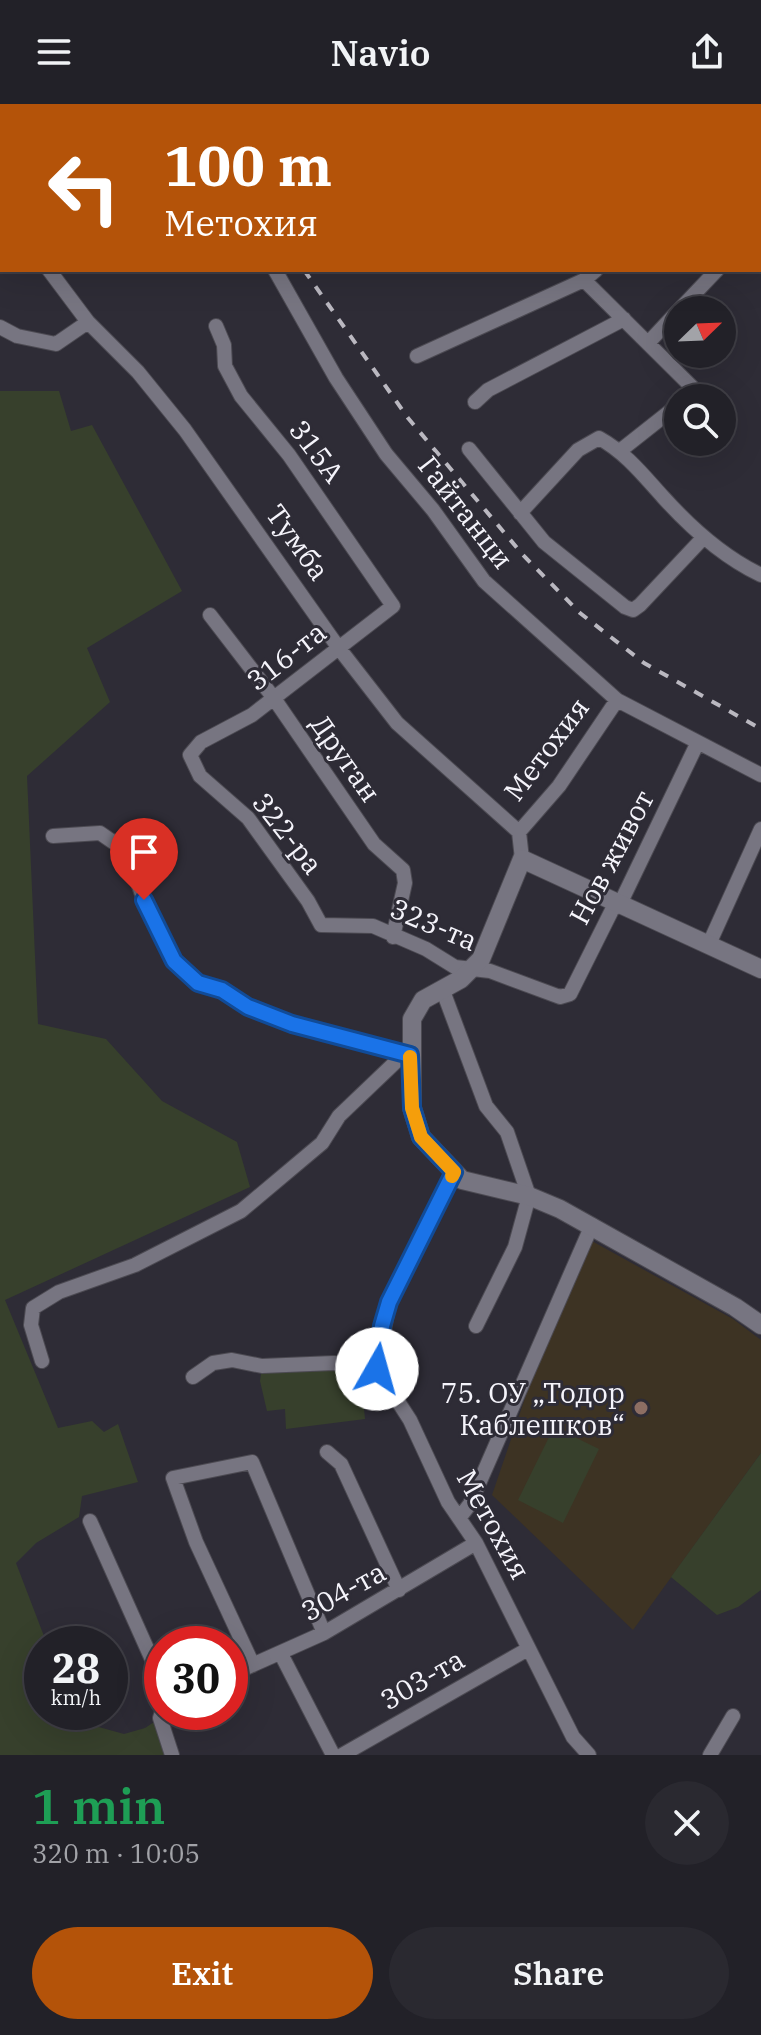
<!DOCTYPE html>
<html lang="en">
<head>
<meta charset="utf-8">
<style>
	body { margin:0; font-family:"IBM Plex Serif",serif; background:#2a2930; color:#f1f3f6; height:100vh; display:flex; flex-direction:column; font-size:30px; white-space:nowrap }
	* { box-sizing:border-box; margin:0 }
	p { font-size:26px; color:#a2a3a8 }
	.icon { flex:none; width:44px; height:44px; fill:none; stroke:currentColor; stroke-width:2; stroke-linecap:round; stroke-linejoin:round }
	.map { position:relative; height:1651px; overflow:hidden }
	.side { display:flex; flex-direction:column; background:#222128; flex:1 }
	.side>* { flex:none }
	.guide { position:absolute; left:0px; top:0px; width:762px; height:168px; box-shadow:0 8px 32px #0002,0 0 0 2px #3f3e45; background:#b45309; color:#fff; overflow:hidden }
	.needle { width:52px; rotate:67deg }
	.tools { position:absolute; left:664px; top:192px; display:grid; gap:16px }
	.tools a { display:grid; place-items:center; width:72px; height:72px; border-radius:50%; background:#222128; box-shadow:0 8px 32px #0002,0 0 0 2px #3f3e45; font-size:40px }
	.speed { position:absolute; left:24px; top:1522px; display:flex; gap:16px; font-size:40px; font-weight:700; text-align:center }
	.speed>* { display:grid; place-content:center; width:104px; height:104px; border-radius:50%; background:#222128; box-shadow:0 8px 32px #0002,0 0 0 2px #3f3e45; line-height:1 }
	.speed small { font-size:20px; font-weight:400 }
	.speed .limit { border:12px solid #d22; background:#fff; color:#111 }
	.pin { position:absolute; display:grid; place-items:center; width:68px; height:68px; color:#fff; margin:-82px -34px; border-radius:50% 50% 50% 0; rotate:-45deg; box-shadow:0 0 8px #0007 }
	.pin .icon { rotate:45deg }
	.me { position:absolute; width:88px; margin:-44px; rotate:7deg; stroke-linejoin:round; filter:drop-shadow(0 0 6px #0008) }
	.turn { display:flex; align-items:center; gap:28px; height:168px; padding:0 32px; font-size:36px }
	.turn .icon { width:104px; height:104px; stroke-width:2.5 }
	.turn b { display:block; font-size:56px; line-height:68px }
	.round { display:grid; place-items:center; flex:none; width:84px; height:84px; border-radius:42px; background:#2a2930 }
	.overview { display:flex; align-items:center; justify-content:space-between; height:136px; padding:0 32px }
	h1 { font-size:48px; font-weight:600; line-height:60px; color:#1e9e55 }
	.action { display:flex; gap:16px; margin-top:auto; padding:16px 32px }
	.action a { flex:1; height:92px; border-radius:48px; background:#b45309; color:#fff; font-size:32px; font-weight:600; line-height:92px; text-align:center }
	.action a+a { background:#2a2930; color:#f1f3f6 }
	header { display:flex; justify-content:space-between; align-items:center; height:104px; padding:0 32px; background:#222128; font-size:36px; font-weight:600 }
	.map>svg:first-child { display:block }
	.education { fill:#3d3323 }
	.green { fill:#37402c }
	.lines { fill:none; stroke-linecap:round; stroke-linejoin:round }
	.minor-casing { stroke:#4c4a52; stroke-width:16 }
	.tertiary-casing { stroke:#4c4a52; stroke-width:20 }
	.minor { stroke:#777581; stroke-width:14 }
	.tertiary { stroke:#777581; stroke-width:18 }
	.rail { stroke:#bab8c0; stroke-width:4; stroke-dasharray:10 10; stroke-linecap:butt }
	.route-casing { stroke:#114b97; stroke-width:20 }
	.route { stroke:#1a73e8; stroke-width:14 }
	.slow { stroke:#f59e0b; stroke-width:14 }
	.education-dot { fill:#8d6e63; stroke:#2e2c36; stroke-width:3 }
	.labels { text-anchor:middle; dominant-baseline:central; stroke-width:6; stroke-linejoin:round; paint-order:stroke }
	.street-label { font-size:28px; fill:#f5f4fb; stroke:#2e2c36 }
	.poi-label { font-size:28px; fill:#f5f4fb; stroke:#2e2c36; text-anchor:end }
</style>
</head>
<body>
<header><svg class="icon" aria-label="menu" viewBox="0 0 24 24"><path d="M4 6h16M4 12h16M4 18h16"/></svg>Navio<svg class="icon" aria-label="share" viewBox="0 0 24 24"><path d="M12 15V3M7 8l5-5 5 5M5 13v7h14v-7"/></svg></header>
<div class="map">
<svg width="761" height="1651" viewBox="0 0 761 1651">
	<rect width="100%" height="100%" fill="#2e2c36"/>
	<path class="education" d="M 590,1136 L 733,1215 L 761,1236 L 761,1349 L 633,1526 L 492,1391 L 537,1259 Z"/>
	<path class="green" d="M 0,287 L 59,287 L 71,327 L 92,321 L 182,487 L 87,544 L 110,598 L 27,672 L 38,920 L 106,935 L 162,997 L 237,1038 L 250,1083 L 5,1196 L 58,1324 L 92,1317 L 104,1328 L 118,1320 L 138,1378 L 82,1392 L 79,1413 L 36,1439 L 16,1459 L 47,1540 L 42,1540 L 42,1608 L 78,1608 L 95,1622 L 124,1630 L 145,1624 L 160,1614 L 172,1651 L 0,1651 Z
		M 262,1262 L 360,1263 L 365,1315 L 286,1325 L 285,1305 L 267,1307 L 260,1277 Z
		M 554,1323 L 599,1345 L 563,1419 L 518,1396 Z
		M 761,1349 L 761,1486 L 738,1503 L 717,1511 L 671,1473 Z"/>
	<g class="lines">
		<defs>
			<path id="minor" d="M 155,0 L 157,2
				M 577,2 L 579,0
				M 749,2 L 751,0
				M 0,113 L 2,118
				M 0,135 L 2,134
				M 49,166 L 88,218 L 138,268 L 185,326 L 338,543 L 397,619 L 519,728
				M 275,166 L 336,274 L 386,350 L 433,406 L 484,477 L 617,596 L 761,671
				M 584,176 L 696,287 L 687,294
				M 679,206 L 717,166
				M 216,222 L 224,241 L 225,262 L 241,292 L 289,351 L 393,502 L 252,611 L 201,638 L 190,651 L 200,672 L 248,714 L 308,797 L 321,821 L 373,822 L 426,845 L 455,863 L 490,867 L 560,893 L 570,890 L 612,806 L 620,800 L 697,640
				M 0,223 L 17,232 L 56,240 L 88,218
				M 649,238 L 678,207
				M 417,252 L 584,176 L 596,166
				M 475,298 L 488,286 L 624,215
				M 469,345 L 544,438 L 625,503 L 633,506 L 640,501 L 704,433
				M 621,346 L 678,301
				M 520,409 L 578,346 L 599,334 C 626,349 643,371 663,393 C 691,424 723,453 761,471
				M 210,511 L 273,593 L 374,740 L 403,766 L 405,779 L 393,833
				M 53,732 L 100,729 L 113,738 L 123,737 L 144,796 L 174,857 L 198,879 L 222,886 L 248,903 L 292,920 L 409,951
				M 522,755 L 519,728 L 559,682 L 617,596
				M 709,840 L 761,725
				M 443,887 L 486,1002 L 507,1028 L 529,1092 L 515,1143 L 476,1222
				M 454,1068 L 389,1198 L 377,1265 L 410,1316 L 448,1398 L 476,1439 L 573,1633 L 589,1651
				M 42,1257 L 31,1221 L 33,1204 L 59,1188 L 135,1161 L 241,1107 L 322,1039 L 339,1012 L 405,949
				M 193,1273 L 213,1259 L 232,1256 L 262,1262 L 334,1259 L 377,1265
				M 327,1348 L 341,1360 L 399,1486
				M 460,1413 L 470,1400 L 592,1121
				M 90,1417 L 162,1578
				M 281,1550 L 333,1651
				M 253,1561 L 196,1438 L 173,1374 L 252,1358 L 324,1529
				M 230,1571 L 324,1529 L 476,1439
				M 162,1608 L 160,1614 L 172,1651
				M 342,1651 L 528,1545
				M 710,1651 L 733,1612"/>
			<path id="tertiary" d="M 761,865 L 522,755 L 481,855 L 461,875 L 423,896 L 412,915 L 412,1004 L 421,1033 L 462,1076 L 529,1092 L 560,1105 L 735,1203 L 761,1221"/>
		</defs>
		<use href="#minor" class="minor-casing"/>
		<use href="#tertiary" class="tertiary-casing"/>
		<use href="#minor" class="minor"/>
		<use href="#tertiary" class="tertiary"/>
		<path class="rail" d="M 187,0 L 189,2
			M 304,166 L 408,314 L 523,451 L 580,509 L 644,559 L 761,625"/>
	</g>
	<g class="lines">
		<defs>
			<path id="route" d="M 144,796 L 174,857 L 198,879 L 222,886 L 248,903 L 292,920 L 410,951 L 412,1004 L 421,1033 L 454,1068 L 389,1198 L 382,1222 L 377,1265"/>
		</defs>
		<use href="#route" class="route-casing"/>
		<use href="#route" class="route"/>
		<path class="slow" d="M 410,953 L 412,1004 L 421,1033 L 454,1068 L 452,1072"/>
	</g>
	<circle class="education-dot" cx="641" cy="1304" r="8"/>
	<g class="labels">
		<g class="street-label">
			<text transform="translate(317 347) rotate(53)">315А</text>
			<text transform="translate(466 408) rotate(52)">Гайтанци</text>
			<text transform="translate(298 438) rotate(54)">Тумба</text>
			<text transform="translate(286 552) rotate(-38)">316-та</text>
			<text transform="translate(546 645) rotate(-53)">Метохия</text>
			<text transform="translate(346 654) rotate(55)">Друган</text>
			<text transform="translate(288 729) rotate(52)">322-ра</text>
			<text transform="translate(611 753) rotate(-62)">Нов живот</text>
			<text transform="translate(434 820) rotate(23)">323-та</text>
			<text transform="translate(494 1420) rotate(61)">Метохия</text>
			<text transform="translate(343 1487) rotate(-29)">304-та</text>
			<text transform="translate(422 1575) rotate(-30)">303-та</text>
		</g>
		<g class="poi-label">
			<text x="625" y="1288">75. ОУ „Тодор<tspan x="625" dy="32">Каблешков“</tspan></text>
		</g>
	</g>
</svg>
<div class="tools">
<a><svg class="needle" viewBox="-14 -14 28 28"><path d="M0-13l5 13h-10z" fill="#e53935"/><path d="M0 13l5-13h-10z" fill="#a2a3a8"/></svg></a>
<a><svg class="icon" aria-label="search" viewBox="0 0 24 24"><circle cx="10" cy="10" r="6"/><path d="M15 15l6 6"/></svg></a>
</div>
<div class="speed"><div>28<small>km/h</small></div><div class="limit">30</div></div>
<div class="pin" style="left:144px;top:796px;background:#d93025"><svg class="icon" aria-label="arrive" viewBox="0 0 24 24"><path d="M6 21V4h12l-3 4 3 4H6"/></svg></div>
<svg class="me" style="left:377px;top:1265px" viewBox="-20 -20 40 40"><circle r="19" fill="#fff"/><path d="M0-13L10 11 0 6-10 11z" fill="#1a73e8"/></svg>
<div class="guide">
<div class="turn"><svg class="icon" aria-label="left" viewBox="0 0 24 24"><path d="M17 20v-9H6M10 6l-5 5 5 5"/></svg><div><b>100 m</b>Метохия</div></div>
</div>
</div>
<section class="side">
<div class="overview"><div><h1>1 min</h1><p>320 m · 10:05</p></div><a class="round"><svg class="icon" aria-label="close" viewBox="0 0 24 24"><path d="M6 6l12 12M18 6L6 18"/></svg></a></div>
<div class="action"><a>Exit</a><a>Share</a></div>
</section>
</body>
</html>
